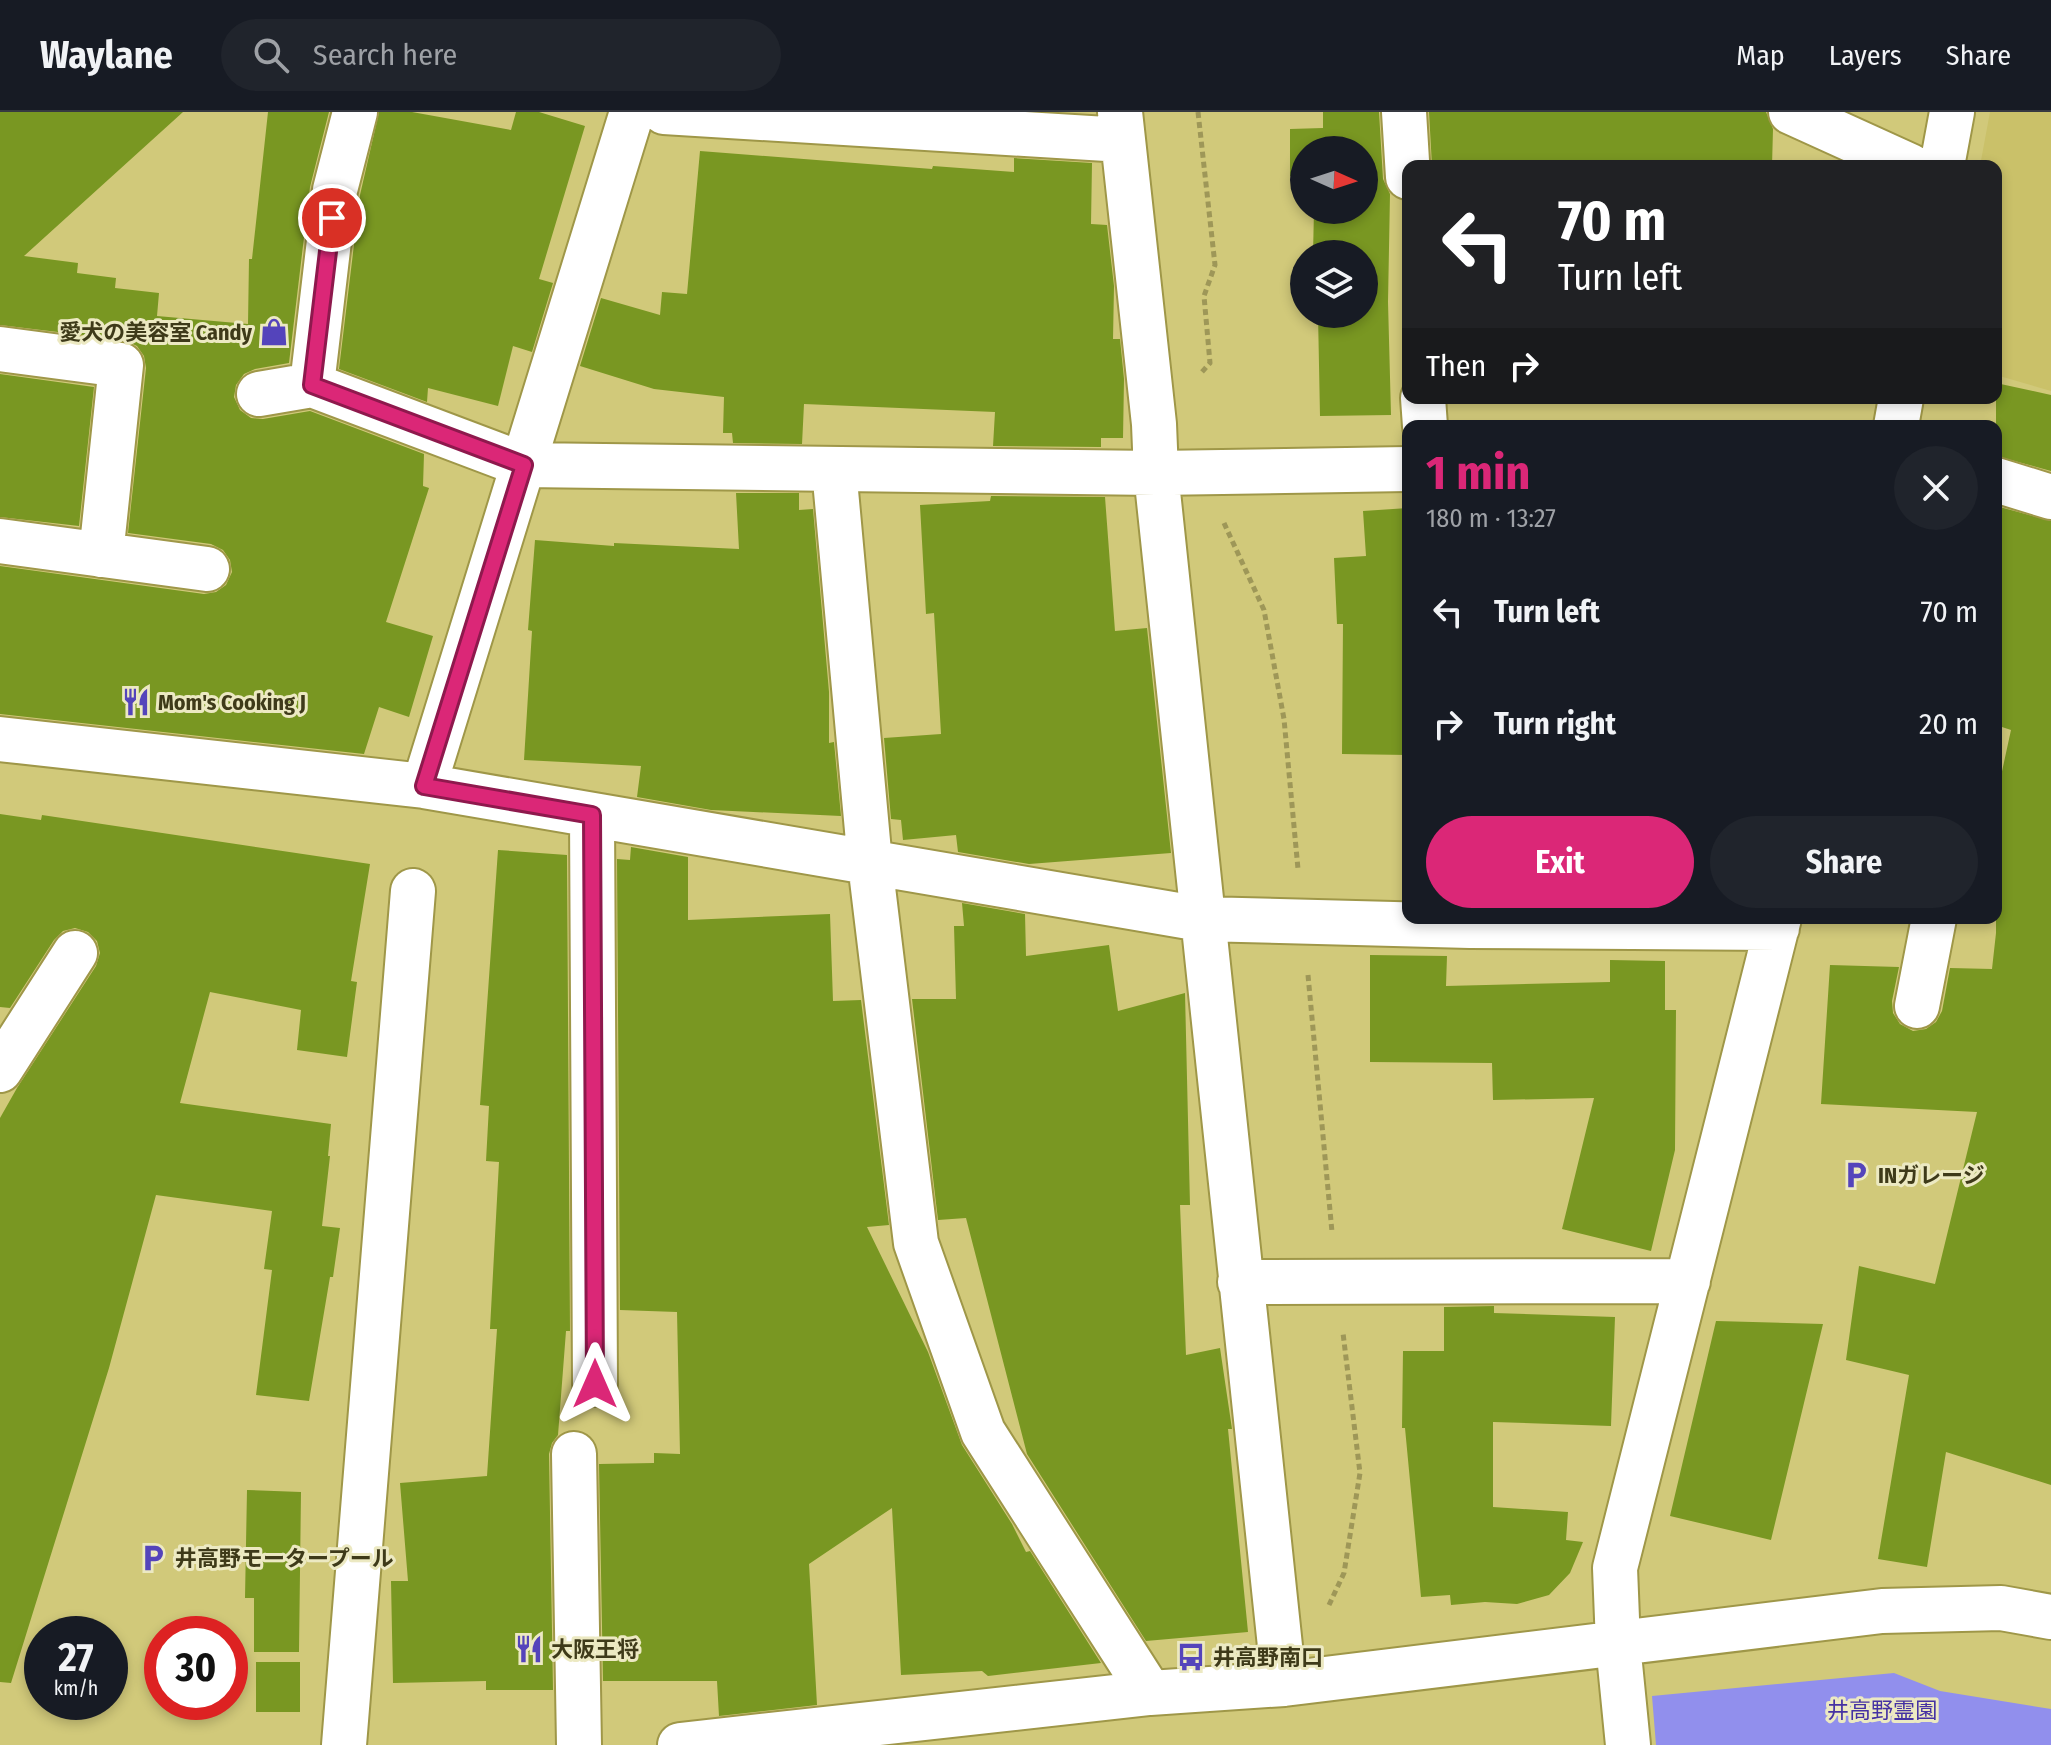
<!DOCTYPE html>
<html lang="en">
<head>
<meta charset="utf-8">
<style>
	body { margin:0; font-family:"Fira Sans Condensed","Noto Sans JP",sans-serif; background:#20242c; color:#f1f3f6; height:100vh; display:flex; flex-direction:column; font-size:30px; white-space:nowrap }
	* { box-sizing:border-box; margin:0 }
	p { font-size:26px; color:#9ea1a6 }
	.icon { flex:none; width:44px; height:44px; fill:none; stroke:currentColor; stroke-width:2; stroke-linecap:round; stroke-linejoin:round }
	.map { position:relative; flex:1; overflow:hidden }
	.sheet { position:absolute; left:1402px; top:308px; width:600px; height:504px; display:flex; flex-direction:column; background:#171b24; border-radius:16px; box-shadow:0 4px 12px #0003 }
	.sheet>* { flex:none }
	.hud { position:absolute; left:1402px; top:48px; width:600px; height:244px; border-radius:16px; box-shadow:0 4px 12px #0003; background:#202124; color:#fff; overflow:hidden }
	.needle { width:52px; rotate:93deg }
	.controls { position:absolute; left:1290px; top:24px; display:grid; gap:16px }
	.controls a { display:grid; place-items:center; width:88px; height:88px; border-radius:50%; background:#171b24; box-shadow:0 4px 12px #0003; font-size:40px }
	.speed { position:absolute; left:24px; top:1504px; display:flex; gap:16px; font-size:40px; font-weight:700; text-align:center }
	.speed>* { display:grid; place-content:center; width:104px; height:104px; border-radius:50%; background:#171b24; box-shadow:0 4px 12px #0003; line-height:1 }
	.speed small { font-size:20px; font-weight:400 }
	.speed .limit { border:12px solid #d22; background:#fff; color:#111 }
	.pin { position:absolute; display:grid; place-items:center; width:68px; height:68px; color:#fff; margin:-34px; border:4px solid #fff; border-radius:50%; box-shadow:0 2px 8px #0007 }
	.me { position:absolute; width:88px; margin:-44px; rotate:0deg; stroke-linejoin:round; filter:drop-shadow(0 0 6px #0008) }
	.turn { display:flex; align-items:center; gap:28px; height:168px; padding:0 24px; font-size:36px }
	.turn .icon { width:104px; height:104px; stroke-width:2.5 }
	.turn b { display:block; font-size:56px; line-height:68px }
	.then { display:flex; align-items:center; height:76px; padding:0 24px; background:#0003; gap:16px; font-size:30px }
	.round { display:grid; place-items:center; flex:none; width:84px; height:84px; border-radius:42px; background:#20242c }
	.headline { display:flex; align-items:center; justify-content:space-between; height:136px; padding:0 24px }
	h1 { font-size:48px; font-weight:700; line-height:60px; color:#db2777 }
	.primary-button { display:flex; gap:16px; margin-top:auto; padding:16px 24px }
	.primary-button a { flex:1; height:92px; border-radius:48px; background:#db2777; color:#fff; font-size:32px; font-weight:700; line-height:92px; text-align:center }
	.primary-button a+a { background:#20242c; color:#f1f3f6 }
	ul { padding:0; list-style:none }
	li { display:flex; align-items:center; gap:24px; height:112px; padding:0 24px }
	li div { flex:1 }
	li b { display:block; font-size:30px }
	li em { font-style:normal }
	header { display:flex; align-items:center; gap:48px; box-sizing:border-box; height:112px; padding:0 40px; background:#171b24; border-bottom:2px solid #363941 }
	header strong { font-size:38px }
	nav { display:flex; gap:44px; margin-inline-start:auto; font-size:28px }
	.search { width:560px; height:72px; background:#20242c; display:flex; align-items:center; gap:20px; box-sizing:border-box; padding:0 28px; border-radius:44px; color:#9ea1a6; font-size:30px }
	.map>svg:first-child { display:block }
	.built { fill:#cac169 }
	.green { fill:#918fed }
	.building { fill:#799722 }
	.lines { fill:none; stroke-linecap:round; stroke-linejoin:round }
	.minor-casing { stroke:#9f9748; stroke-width:48 }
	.path { stroke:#9e9758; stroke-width:5; stroke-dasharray:6 4; stroke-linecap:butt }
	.minor { stroke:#fff; stroke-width:44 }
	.route-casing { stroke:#8e194d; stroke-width:20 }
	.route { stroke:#db2777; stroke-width:14 }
	.labels { text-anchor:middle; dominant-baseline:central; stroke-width:6; stroke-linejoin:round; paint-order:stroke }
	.poi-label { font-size:22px; font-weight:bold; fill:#3e3a19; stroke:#ece9c2; text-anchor:start }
	.park-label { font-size:22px; fill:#4532a3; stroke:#ece9c2 }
</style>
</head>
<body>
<header>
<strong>Waylane</strong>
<div class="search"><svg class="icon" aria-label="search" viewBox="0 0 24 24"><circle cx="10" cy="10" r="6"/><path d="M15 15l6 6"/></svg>Search here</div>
<nav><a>Map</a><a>Layers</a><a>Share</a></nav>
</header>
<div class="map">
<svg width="2051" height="1633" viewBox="0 0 2051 1633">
	<rect width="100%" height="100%" fill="#d1c97a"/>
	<path class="built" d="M 1990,0 L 2051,0 L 2051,279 L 1996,263 L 1996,54 L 1980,54 Z"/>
	<path class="green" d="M 1894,1561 L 1940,1579 L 2051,1597 L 2051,1633 L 1656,1633 L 1652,1584 Z"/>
	<path class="building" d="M 0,0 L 183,0 L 24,144 L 78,151 L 77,161 L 116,166 L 115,176 L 159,181 L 157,204 L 248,212 L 249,147 L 252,147 L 268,0 L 329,0 L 310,75 L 289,251 L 255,257 L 244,262 L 236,273 L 234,285 L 240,298 L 251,306 L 263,307 L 310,299 L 424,342 L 423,374 L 429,376 L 386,510 L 433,524 L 409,605 L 379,595 L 364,642 L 0,602 L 0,454 L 204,482 L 216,480 L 226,473 L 232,460 L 230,448 L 223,438 L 211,432 L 128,421 L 146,256 L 144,244 L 137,234 L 124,228 L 0,213 Z
		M 379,0 L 412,0 L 511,18 L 516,0 L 539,0 L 585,14 L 539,167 L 553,171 L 532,240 L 513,234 L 498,294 L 428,276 L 427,290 L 339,257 L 360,83 Z
		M 1323,0 L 1379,0 L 1383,67 L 1390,82 L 1388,190 L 1391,303 L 1320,304 L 1318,202 L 1364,202 L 1364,142 L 1313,142 L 1314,98 L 1364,98 L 1364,38 L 1304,38 L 1304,64 L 1290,64 L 1290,17 L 1323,16 Z
		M 1429,0 L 1766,0 L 1773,17 L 1772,54 L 1432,54 Z
		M 700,39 L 932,57 L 933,54 L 1014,60 L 1014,46 L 1092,51 L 1091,112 L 1107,113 L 1114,174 L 1113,227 L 1120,227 L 1124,267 L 1123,326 L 1101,326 L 1101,335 L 993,334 L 995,300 L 804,292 L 802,332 L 733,331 L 732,321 L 723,321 L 724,285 L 654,277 L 580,254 L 601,186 L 660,203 L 662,180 L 687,182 Z
		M 0,262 L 94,275 L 79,414 L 0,405 Z
		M 1996,271 L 2051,283 L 2051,359 L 1996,344 Z
		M 736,381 L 799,381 L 799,398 L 813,397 L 829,580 L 829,631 L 834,630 L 841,704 L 711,698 L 637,685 L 641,654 L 524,648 L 532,519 L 528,518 L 535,428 L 614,434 L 614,431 L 739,437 Z
		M 991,384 L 1105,385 L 1115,519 L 1147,516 L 1171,741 L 1029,752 L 958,740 L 956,723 L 903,728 L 901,708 L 891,707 L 884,626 L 941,622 L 934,501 L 926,502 L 920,393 L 990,389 Z
		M 1996,394 L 2051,409 L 2051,1373 L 1946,1340 L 1927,1455 L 1878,1447 L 1909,1263 L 1846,1248 L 1859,1154 L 1935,1172 L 1977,1000 L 1821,992 L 1830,853 L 1899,855 L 1892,889 L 1893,901 L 1900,912 L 1913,919 L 1926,917 L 1936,910 L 1942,899 L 1950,856 L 1992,857 L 1996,821 L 1996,687 L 2011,618 L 1996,613 Z
		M 1408,396 L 1408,643 L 1342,642 L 1343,512 L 1337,512 L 1334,446 L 1366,444 L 1363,399 Z
		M 0,702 L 41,708 L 42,703 L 370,752 L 351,869 L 357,870 L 347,945 L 297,938 L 301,898 L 210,880 L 180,991 L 331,1012 L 328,1044 L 330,1044 L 322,1114 L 340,1116 L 333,1165 L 330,1165 L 309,1289 L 256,1283 L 272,1158 L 264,1157 L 272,1099 L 156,1083 L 109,1256 L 11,1571 L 0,1570 L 0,1006 L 17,976 L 96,854 L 100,841 L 97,829 L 88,820 L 75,816 L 63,819 L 54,828 L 10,896 L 0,895 Z
		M 631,735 L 688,745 L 688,808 L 830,802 L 833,889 L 861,888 L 889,1113 L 867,1115 L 928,1240 L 962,1333 L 1012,1412 L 1026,1440 L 1030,1439 L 1101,1551 L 988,1564 L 982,1559 L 901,1563 L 892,1396 L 809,1452 L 817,1593 L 719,1604 L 717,1569 L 603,1569 L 599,1352 L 654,1351 L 654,1341 L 680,1342 L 677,1200 L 620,1198 L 617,747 L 630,748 Z
		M 498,738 L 567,743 L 570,1219 L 566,1219 L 558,1323 L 552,1331 L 549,1342 L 553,1578 L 486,1578 L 486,1569 L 393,1571 L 391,1469 L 408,1469 L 400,1371 L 487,1364 L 497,1217 L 490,1217 L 499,1050 L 486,1049 L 489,994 L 480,993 Z
		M 962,791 L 1025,802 L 1026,844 L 1109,833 L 1118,899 L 1185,881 L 1190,1093 L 1180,1093 L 1186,1243 L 1220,1236 L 1232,1317 L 1228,1317 L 1248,1520 L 1146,1529 L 1027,1342 L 966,1106 L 938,1108 L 912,887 L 956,887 L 954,814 L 964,814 Z
		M 1370,843 L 1447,844 L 1446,874 L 1610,870 L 1610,848 L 1665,849 L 1665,898 L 1676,898 L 1675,1038 L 1651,1139 L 1562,1117 L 1594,986 L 1493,988 L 1492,951 L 1370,950 Z
		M 1494,1194 L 1494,1201 L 1615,1205 L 1611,1314 L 1493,1310 L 1493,1395 L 1568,1400 L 1566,1428 L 1583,1430 L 1570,1461 L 1549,1483 L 1517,1492 L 1485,1490 L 1451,1493 L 1450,1483 L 1421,1485 L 1405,1316 L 1402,1316 L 1403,1239 L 1444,1239 L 1444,1195 Z
		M 1716,1209 L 1823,1212 L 1771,1428 L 1670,1404 Z
		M 247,1378 L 301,1380 L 299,1540 L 254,1540 L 254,1486 L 245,1486 Z
		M 256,1550 L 300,1550 L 300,1600 L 256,1600 Z"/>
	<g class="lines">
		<defs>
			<path id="minor" d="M 664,0 L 1123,28
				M 1120,0 L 1154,312 L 1156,361 L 1284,1572
				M 1404,0 L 1408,65
				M 1791,0 L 1910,54
				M 1942,54 L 1952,0
				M 0,237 L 121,253 L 101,443
				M 312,273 L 335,78 L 355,0
				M 259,282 L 312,273 L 524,353 L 1156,361 L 1408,357
				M 1423,286 L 1425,314
				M 1896,314 L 1901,286
				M 834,357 L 870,751 L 916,1131 L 983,1320 L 1150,1581
				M 1996,368 L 2051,385
				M 0,429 L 207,457
				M 0,627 L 424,674 L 1201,807 L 1470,814 L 1777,816
				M 424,674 L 632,0
				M 592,703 L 595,1272
				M 1917,894 L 1934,806
				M 0,958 L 75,841
				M 1240,1170 L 1688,1169
				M 574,1342 L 579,1633
				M 344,1633 L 413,779
				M 680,1633 L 1150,1581 L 1284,1572 L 1882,1499 L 2001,1496 L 2051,1505
				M 1628,1633 L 1618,1532 L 1615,1456 L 1779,806"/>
		</defs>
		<use href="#minor" class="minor-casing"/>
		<path class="path" d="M 1198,0 L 1215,153 L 1204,184 L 1210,251 L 1201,261
			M 1224,411 L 1264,498 L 1284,607 L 1298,757
			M 1308,863 L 1332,1120
			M 1329,1493 L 1344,1461 L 1360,1361 L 1343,1221"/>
		<use href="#minor" class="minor"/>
	</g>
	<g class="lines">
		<defs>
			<path id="route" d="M 332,106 L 312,273 L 524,353 L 424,674 L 592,703 L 595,1272"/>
		</defs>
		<use href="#route" class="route-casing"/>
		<use href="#route" class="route"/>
	</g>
	<defs>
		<symbol id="shop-bare" viewBox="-9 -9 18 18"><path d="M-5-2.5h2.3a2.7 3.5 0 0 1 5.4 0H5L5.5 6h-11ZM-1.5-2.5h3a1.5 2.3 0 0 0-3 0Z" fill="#5444bb" stroke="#ece9c2" stroke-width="2.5" paint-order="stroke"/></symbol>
		<symbol id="restaurant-bare" viewBox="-9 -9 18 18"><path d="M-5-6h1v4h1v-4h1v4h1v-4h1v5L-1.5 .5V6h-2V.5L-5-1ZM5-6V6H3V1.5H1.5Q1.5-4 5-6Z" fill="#5444bb" stroke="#ece9c2" stroke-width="2.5" paint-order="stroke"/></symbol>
		<symbol id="parking-bare" viewBox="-9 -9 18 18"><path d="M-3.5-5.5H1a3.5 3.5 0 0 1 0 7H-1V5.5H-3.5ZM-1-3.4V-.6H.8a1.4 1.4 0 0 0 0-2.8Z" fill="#5444bb" stroke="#ece9c2" stroke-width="2.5" paint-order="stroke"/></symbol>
		<symbol id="bus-bare" viewBox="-9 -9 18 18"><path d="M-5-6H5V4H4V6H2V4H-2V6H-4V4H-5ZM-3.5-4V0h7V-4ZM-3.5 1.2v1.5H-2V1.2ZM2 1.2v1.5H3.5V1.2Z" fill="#5444bb" stroke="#ece9c2" stroke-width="2.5" paint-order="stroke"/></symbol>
	</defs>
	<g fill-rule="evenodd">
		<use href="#shop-bare" x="254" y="200" width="40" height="40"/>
		<use href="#restaurant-bare" x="116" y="570" width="40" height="40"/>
		<use href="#parking-bare" x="1836" y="1043" width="40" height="40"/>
		<use href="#parking-bare" x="133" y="1426" width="40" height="40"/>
		<use href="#restaurant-bare" x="509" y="1517" width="40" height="40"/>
		<use href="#bus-bare" x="1171" y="1525" width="40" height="40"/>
	</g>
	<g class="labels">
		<g class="poi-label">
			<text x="252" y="220" text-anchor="end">愛犬の美容室 Candy</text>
			<text x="158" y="590">Mom's Cooking J</text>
			<text x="1878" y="1063">INガレージ</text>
			<text x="175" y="1446">井高野モータープール</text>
			<text x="551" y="1537">大阪王将</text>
			<text x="1213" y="1545">井高野南口</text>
		</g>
		<g class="park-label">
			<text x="1882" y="1598">井高野霊園</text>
		</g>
	</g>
</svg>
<div class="controls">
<a><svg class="needle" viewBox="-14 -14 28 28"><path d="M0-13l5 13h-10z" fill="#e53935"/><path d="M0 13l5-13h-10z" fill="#9ea1a6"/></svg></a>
<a><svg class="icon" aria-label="layers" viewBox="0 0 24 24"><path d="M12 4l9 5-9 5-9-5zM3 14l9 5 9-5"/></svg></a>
</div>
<div class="speed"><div>27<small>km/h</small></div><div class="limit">30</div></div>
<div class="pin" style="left:332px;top:106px;background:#d93025"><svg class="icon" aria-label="arrive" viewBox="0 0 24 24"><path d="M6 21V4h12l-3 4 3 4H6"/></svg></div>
<svg class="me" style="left:595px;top:1272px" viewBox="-20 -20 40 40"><path d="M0-17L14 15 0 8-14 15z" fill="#db2777" stroke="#fff" stroke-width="4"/></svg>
<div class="hud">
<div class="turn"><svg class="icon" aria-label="left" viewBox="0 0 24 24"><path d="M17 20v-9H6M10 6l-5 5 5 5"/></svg><div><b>70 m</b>Turn left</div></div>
<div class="then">Then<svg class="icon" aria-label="right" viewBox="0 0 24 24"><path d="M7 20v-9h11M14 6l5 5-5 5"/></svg></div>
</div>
<section class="sheet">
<div class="headline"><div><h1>1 min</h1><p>180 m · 13:27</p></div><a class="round"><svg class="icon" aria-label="close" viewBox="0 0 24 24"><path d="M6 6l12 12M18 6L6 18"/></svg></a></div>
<ul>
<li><svg class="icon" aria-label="left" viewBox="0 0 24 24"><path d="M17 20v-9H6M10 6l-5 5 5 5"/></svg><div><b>Turn left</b></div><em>70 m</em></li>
<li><svg class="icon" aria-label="right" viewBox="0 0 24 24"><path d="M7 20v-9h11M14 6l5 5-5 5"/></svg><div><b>Turn right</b></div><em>20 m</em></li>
</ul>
<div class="primary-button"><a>Exit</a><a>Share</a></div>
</section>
</div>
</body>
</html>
